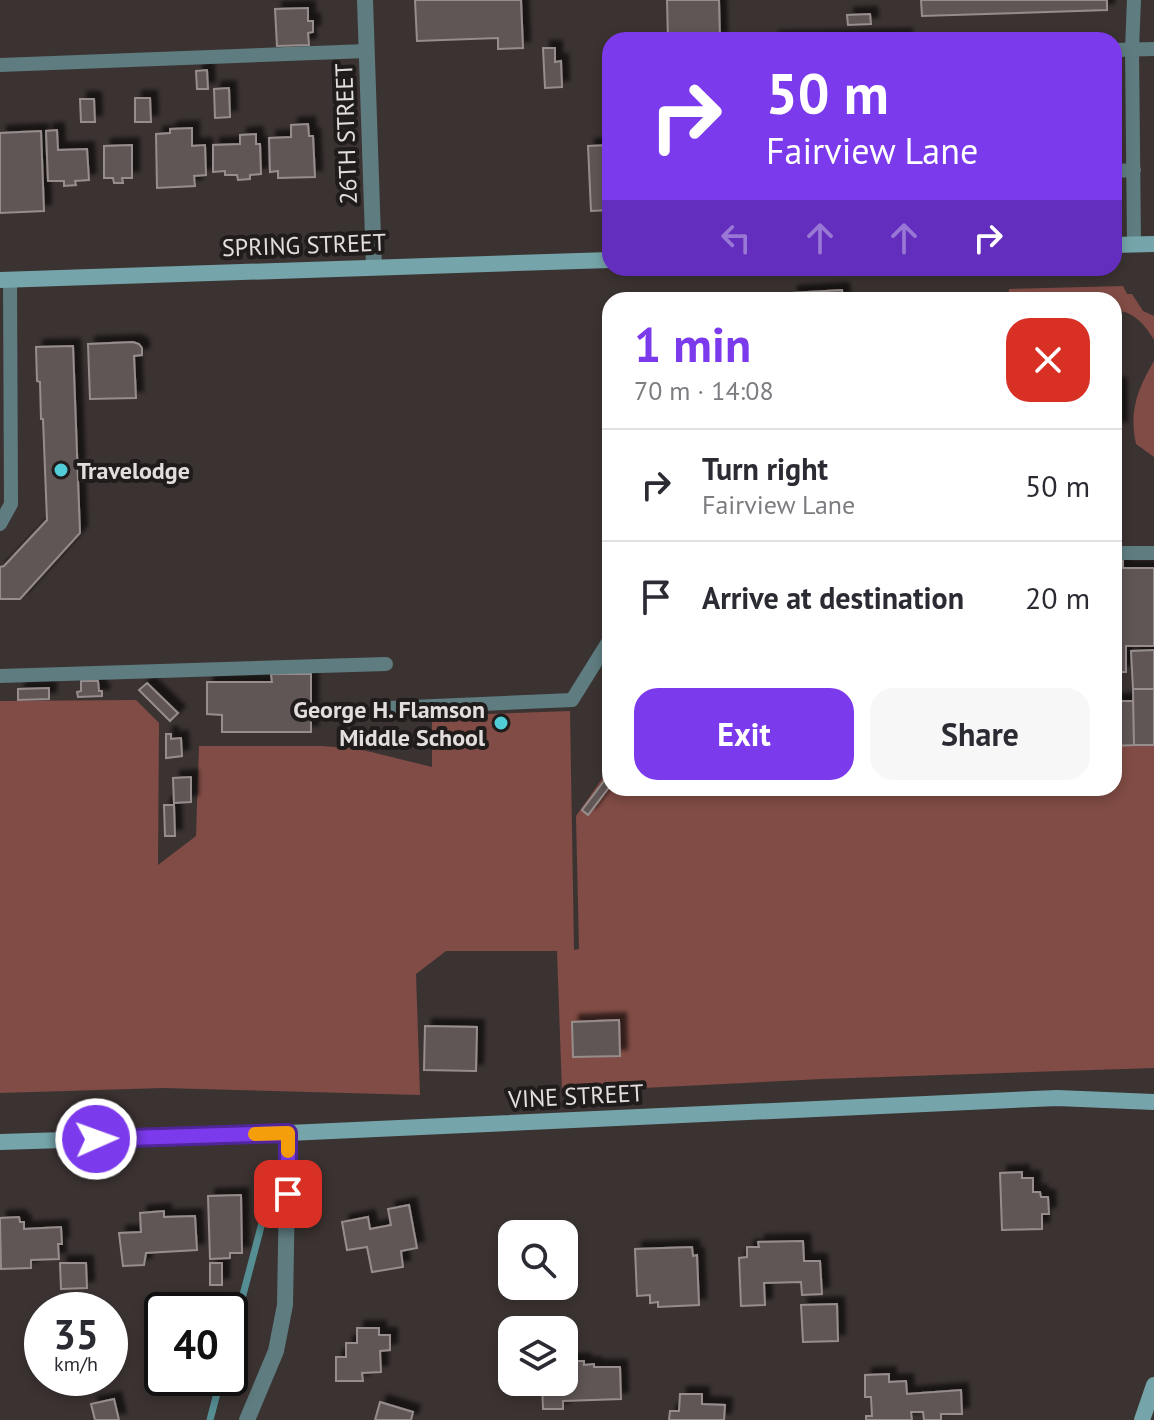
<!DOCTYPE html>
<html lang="en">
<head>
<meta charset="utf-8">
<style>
	body { margin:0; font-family:"PT Sans",sans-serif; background:#f7f7f7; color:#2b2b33; height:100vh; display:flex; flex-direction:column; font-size:30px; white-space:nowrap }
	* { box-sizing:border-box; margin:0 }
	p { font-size:26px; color:#7c7c81 }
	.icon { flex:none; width:44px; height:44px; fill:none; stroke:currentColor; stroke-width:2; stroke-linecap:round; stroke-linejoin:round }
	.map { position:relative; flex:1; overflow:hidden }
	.details { position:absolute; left:602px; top:292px; width:520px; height:504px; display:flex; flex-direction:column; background:#fff; border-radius:24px; box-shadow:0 4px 12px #0003 }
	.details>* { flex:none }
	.top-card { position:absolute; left:602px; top:32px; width:520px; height:244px; border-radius:24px; box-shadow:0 4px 12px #0003; background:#7c3aed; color:#fff; overflow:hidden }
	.tools { position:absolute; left:498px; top:1220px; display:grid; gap:16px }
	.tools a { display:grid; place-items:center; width:80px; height:80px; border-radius:16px; background:#fff; box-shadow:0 4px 12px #0003; font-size:40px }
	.speed { position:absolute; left:24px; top:1292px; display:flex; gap:16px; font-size:40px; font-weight:700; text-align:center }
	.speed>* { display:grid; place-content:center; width:104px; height:104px; border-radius:50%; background:#fff; box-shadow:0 4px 12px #0003; line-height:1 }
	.speed small { font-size:20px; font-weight:400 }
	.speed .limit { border:4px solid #111; border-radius:12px; background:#fff; color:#111 }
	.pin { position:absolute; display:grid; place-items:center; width:68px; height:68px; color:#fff; margin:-34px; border-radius:16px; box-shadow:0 4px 12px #0006 }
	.me { position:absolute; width:88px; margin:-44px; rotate:88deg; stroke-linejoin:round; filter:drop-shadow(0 0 6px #0008) }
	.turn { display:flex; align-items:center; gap:28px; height:168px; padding:0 32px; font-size:36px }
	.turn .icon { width:104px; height:104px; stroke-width:2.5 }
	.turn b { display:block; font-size:56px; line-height:68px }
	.lanes { display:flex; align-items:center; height:76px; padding:0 32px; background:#0003; justify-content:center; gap:40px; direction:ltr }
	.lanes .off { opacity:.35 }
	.round { display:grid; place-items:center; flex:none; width:84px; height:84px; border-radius:24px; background:#f7f7f7 }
	.headline { display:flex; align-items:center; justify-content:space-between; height:136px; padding:0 32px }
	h1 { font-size:48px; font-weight:600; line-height:60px; color:#7c3aed }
	.primary-button { display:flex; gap:16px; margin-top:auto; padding:16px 32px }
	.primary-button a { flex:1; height:92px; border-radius:24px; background:#7c3aed; color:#fff; font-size:32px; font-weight:600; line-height:92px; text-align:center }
	.primary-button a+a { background:#f7f7f7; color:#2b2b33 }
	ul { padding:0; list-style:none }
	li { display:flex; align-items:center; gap:24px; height:112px; padding:0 32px; border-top:2px solid #e1e1e2 }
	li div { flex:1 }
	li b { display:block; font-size:30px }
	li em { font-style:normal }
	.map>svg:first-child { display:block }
	.green { fill:#814c45 }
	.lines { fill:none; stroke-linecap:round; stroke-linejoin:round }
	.stream { stroke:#558e93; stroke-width:7 }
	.building { fill:#5f5655; stroke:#968d8c; stroke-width:2; filter:url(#shadow) }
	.lane { stroke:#5f7d80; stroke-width:14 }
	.street { stroke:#5f7d80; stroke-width:16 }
	.secondary { stroke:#75a5aa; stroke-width:16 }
	.route-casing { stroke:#51269a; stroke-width:20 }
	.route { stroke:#7c3aed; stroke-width:14 }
	.slow { stroke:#f59e0b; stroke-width:14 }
	.poi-dot { fill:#52ccd6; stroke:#1f1c1b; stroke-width:3 }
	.labels { text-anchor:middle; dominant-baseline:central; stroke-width:8; stroke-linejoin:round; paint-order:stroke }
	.street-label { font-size:24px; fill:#e3dedd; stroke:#1f1c1b }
	.poi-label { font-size:24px; font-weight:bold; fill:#e3dedd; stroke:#1f1c1b; text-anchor:start }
</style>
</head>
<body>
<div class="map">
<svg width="1154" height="1420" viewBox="0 0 1154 1420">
	<defs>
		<filter id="shadow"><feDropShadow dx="7" dy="-7" stdDeviation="2" flood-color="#0009"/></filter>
	</defs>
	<rect width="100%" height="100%" fill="#3b3332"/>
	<path class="green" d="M 1123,286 L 1127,294 L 1132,294 L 1143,311 L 1154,316 L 1154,340 C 1145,324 1133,311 1114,310 L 1114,300 L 1008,300 L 1009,289 Z
		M 972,292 L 972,300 L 845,300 L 844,295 Z
		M 1154,361 L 1154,457 L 1136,444 C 1129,411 1137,390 1154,361 Z
		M 136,700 L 159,723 L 158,865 L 196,836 L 199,746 L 322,746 L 359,749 L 432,767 L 432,721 L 436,716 L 570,711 L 574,950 L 579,949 L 576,816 L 610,767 L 610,788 L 1114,788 L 1114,746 L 1154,745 L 1154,1068 L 822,1079 L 562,1092 L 557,951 L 446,951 L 416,974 L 420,1095 L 163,1088 L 0,1093 L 0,701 Z"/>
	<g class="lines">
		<path class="stream" d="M 230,1344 L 263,1219
			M 210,1420 L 221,1378"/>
	</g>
	<path class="building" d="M 415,0 L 521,0 L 523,48 L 498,49 L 498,38 L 417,41 Z
		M 667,0 L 719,0 L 720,40 L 668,40 Z
		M 921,0 L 1107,0 L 1107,10 L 922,16 Z
		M 308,8 L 308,21 L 313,21 L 313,32 L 308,33 L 309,45 L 277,46 L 275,9 Z
		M 870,14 L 871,24 L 848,25 L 847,15 Z
		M 905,36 L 905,40 L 772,40 L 772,38 Z
		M 543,48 L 555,48 L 555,62 L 561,61 L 562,87 L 545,88 Z
		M 207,70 L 208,89 L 197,89 L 196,71 Z
		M 229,88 L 230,117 L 215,118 L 214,89 Z
		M 135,98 L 150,98 L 151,122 L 135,122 Z
		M 80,99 L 94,99 L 95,122 L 81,122 Z
		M 308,124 L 309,136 L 313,136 L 315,177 L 278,178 L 278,171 L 270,172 L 269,138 L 291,137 L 291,125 Z
		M 192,128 L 192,146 L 205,145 L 206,175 L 194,176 L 195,186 L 157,188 L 156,134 L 170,133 L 170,129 Z
		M 57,130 L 58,150 L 87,149 L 89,180 L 75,181 L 76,185 L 64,186 L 64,181 L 48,181 L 46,131 Z
		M 41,131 L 44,211 L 0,213 L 0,133 Z
		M 256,134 L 256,144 L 260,144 L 261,174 L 250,175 L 250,179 L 238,180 L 237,175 L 225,175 L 225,171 L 213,172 L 213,145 L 240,144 L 240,135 Z
		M 132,145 L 132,178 L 122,178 L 123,183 L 114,183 L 113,178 L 104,178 L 104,146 Z
		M 610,145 L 610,210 L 591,211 L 588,146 Z
		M 842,290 L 843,300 L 791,300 L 791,293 Z
		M 133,342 L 139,344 L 142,348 L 142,355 L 134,356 L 136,398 L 90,399 L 88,344 Z
		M 73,346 L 80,533 L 20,599 L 0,599 L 0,567 L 4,566 L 47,520 L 43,419 L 41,419 L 40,382 L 37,381 L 36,347 Z
		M 1114,385 L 1119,385 L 1120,428 L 1114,428 Z
		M 1114,561 L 1123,561 L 1123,568 L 1154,568 L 1154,646 L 1126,646 L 1126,672 L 1114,672 Z
		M 1154,650 L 1154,689 L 1133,689 L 1131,651 Z
		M 271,674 L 311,674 L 311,732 L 222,732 L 222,715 L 207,714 L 207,682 L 272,682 Z
		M 81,681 L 98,681 L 99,691 L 102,691 L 102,696 L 78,697 L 77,692 L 81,691 Z
		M 147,683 L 178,713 L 170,721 L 139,690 Z
		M 49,688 L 49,699 L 18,700 L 18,689 Z
		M 1133,689 L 1154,689 L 1154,745 L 1134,745 Z
		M 1114,701 L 1133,701 L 1134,745 L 1114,746 Z
		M 166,734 L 171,734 L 171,739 L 181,738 L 182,756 L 166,758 Z
		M 610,773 L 610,786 L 588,815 L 582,810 Z
		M 191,777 L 191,802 L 174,803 L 173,778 Z
		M 164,805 L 174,805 L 175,836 L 165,836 Z
		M 619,1020 L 620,1056 L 573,1057 L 572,1022 Z
		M 425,1026 L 477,1027 L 476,1071 L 424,1070 Z
		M 1022,1172 L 1022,1178 L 1033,1178 L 1033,1192 L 1040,1192 L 1041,1197 L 1048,1197 L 1049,1214 L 1042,1214 L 1042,1229 L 1002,1230 L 1000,1173 Z
		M 241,1195 L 242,1253 L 230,1253 L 230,1258 L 210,1259 L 208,1196 Z
		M 409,1205 L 417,1248 L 401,1251 L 403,1267 L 372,1272 L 367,1247 L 347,1250 L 342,1222 L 368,1217 L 370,1229 L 391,1225 L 388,1209 Z
		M 164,1211 L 164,1217 L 195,1216 L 197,1250 L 146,1253 L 144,1265 L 123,1266 L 119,1233 L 141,1232 L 140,1213 Z
		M 19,1217 L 20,1222 L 24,1222 L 24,1229 L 61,1227 L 62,1244 L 58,1244 L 59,1259 L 31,1260 L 31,1268 L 1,1269 L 0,1218 Z
		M 803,1241 L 804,1261 L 820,1261 L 822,1294 L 802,1295 L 801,1282 L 764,1283 L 765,1305 L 741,1306 L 739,1258 L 747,1257 L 747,1247 L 759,1247 L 758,1242 Z
		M 692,1247 L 693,1256 L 697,1255 L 699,1305 L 658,1307 L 658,1302 L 650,1303 L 650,1295 L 637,1296 L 635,1249 Z
		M 60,1263 L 86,1263 L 87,1288 L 61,1289 Z
		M 210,1263 L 222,1263 L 222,1285 L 210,1285 Z
		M 837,1304 L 838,1341 L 803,1342 L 801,1305 Z
		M 357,1328 L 379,1328 L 379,1335 L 390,1335 L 390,1350 L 380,1351 L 381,1372 L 362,1373 L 363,1381 L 336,1381 L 336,1357 L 346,1357 L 346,1343 L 357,1343 Z
		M 564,1361 L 584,1361 L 584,1365 L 594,1364 L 594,1367 L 620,1367 L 621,1399 L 563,1401 L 563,1409 L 543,1409 L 542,1382 L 564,1382 Z
		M 889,1374 L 889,1382 L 906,1381 L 907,1394 L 961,1390 L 962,1414 L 941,1414 L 941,1420 L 924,1420 L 923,1412 L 911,1412 L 912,1420 L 866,1420 L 866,1416 L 872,1416 L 871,1397 L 865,1397 L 865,1375 Z
		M 680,1394 L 702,1394 L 702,1404 L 725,1405 L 724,1420 L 669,1420 L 670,1411 L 679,1411 Z
		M 114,1399 L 119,1420 L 95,1420 L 91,1404 Z
		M 380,1402 L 413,1412 L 411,1420 L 375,1420 Z"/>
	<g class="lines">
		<path class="lane" d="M 1134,0 L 1132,49 L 1134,244
			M 1114,50 L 1154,49
			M 0,65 L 367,51
			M 1114,171 L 1134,170
			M 0,524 L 11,504 L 10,279
			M 1114,553 L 1154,553
			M 0,676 L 386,664
			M 389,708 L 572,700 L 610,639"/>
		<path class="street" d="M 365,0 L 374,267
			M 247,1420 L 276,1351 L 285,1305 L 288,1133"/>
		<path class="secondary" d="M 1114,245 L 1154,244
			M 0,280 L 610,260
			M 0,1142 L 288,1133 L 1057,1098 L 1154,1102
			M 1142,1420 L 1154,1385"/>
	</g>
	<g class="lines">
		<defs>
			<path id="route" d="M 96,1139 L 288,1133 L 288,1194"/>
		</defs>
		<use href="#route" class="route-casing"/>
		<use href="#route" class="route"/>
		<path class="slow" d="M 255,1134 L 288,1133 L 288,1151"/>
	</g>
	<g class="poi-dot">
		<circle cx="61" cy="470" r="8"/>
		<circle cx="501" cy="723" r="8"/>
	</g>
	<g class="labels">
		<g class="street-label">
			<text transform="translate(346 134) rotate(-92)">26TH STREET</text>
			<text transform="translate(304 245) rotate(-2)">SPRING STREET</text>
			<text transform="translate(576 1096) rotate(-3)">VINE STREET</text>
		</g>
		<g class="poi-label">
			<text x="77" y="470">Travelodge</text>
			<text x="485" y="709" text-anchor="end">George H. Flamson<tspan x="485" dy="28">Middle School</tspan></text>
		</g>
	</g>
</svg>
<div class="tools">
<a><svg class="icon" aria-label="search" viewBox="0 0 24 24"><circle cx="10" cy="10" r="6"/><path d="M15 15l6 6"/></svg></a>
<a><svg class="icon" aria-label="layers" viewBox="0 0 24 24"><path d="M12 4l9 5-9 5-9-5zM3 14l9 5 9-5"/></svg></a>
</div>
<div class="speed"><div>35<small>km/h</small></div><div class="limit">40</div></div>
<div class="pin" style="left:288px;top:1194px;background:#d93025"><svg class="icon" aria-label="arrive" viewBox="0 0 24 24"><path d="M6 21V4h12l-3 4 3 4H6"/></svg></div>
<svg class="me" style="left:96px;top:1139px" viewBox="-20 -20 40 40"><circle r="17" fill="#7c3aed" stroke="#fff" stroke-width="3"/><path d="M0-11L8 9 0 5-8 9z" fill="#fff"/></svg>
<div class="top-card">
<div class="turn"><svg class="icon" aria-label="right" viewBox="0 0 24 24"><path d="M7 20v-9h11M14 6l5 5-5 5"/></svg><div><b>50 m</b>Fairview Lane</div></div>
<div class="lanes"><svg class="icon off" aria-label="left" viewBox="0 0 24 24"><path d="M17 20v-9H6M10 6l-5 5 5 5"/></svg><svg class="icon off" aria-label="ahead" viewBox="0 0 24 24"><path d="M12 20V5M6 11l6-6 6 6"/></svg><svg class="icon off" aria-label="ahead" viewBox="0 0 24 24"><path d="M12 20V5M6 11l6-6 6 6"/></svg><svg class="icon" aria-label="right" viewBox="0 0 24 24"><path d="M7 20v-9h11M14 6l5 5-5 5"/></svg></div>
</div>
<section class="details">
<div class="headline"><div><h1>1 min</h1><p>70 m · 14:08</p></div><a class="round" style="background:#d93025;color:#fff"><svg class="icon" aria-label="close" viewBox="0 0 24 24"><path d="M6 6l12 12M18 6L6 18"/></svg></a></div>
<ul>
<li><svg class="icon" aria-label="right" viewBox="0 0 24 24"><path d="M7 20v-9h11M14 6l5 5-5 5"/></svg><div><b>Turn right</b><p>Fairview Lane</p></div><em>50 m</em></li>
<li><svg class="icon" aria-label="arrive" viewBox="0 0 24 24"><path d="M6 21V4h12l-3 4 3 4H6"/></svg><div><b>Arrive at destination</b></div><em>20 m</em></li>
</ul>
<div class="primary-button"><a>Exit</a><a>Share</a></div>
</section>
</div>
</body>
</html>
